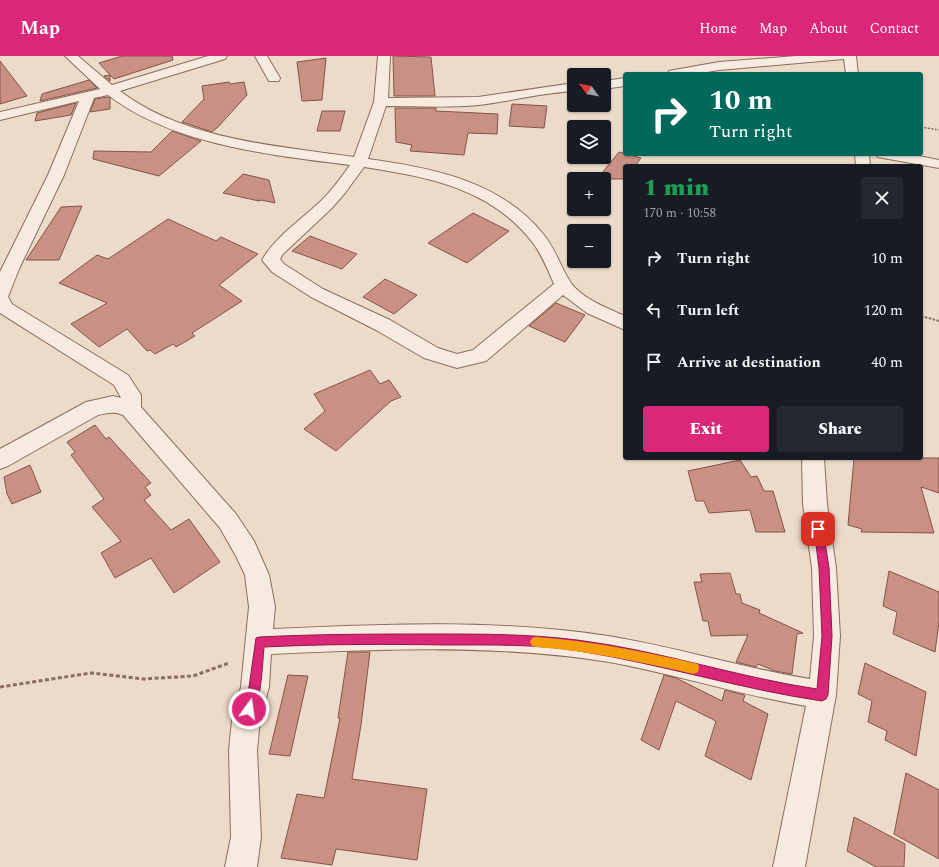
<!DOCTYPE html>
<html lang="en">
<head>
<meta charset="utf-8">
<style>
	body { margin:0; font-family:Spectral,serif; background:#242831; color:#f1f3f6; height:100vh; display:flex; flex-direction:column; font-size:15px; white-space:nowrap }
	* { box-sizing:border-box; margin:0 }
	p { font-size:13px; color:#9ea1a6 }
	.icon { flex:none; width:22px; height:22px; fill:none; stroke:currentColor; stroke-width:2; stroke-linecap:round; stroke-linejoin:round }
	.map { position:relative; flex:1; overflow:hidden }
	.panel { position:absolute; left:623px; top:108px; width:300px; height:296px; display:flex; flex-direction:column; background:#171b24; border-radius:4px; box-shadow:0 1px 3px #0004 }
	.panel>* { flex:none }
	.hud { position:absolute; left:623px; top:16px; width:300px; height:84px; border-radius:4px; box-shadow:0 1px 3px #0004; background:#00695c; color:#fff; overflow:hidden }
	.needle { width:26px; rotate:303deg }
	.buttons { position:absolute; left:567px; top:12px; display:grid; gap:8px }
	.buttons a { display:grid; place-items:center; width:44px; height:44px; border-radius:4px; background:#171b24; box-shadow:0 1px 3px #0004; font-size:20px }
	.pin { position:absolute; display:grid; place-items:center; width:34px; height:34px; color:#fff; margin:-17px; border-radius:8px; box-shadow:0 2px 6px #0006 }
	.me { position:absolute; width:44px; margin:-22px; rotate:14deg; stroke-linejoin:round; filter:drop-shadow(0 0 3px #0008) }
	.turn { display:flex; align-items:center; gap:14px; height:84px; padding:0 20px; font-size:18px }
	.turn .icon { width:52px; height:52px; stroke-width:2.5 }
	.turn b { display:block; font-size:28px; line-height:34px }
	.round { display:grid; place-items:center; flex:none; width:42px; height:42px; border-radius:4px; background:#242831 }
	.head { display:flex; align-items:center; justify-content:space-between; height:68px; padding:0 20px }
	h1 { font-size:24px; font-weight:800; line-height:30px; color:#1e9e55 }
	.primary-button { display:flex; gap:8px; margin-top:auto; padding:8px 20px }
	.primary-button a { flex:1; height:46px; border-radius:4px; background:#db2777; color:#fff; font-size:16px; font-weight:800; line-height:46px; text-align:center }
	.primary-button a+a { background:#242831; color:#f1f3f6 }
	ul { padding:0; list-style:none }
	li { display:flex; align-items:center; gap:12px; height:52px; padding:0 20px }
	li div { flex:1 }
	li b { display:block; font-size:15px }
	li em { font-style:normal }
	header { display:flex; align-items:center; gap:24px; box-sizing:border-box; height:56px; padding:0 20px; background:#db2777; color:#fff }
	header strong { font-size:19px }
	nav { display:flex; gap:22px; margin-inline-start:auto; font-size:14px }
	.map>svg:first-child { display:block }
	.building { fill:#c89183; stroke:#865347 }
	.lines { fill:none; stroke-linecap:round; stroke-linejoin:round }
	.minor-casing { stroke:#896d5f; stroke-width:2 }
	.path-far2 { stroke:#896d5f; stroke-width:1.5; stroke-dasharray:2 1.5; stroke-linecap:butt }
	.path-far1 { stroke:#896d5f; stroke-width:2; stroke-dasharray:2.5 1.5; stroke-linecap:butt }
	.path { stroke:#896d5f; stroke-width:3; stroke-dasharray:4 2.5; stroke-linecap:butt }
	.minor { fill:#f7eade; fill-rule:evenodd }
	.route { fill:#db2777; stroke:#8e194d }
	.slow { fill:#f59e0b }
</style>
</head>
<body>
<header>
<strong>Map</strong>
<nav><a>Home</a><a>Map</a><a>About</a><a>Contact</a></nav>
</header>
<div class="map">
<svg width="939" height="811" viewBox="0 0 939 811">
	<rect width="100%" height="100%" fill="#eddbca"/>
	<path class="building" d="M 122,0 L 172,0 L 173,4 L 114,23 L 110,19 L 110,25 L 104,20 L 110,19 L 99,7 Z
		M 393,0 L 431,1 L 435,40 L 394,40 Z
		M 326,2 L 322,44 L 302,45 L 297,6 Z
		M 0,5 L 27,40 L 0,48 Z
		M 89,24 L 97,32 L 40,45 L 42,38 Z
		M 229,26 L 230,28 L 244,26 L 247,39 L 218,71 L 212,76 L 182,66 L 204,43 L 202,30 Z
		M 108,41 L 110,42 L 110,53 L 90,56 L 95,43 Z
		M 76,47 L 71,59 L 35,65 L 37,57 Z
		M 512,48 L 547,50 L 544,72 L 509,70 Z
		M 395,52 L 436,52 L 436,55 L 498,58 L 497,78 L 468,77 L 464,99 L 410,95 L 412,89 L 396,86 Z
		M 322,55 L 345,55 L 340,75 L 317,75 Z
		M 172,75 L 201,85 L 159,120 L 93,103 L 94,95 L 151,96 Z
		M 619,96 L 641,102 L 635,110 L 625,110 L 624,123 L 597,123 Z
		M 243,118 L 269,124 L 275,147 L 261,144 L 259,145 L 223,137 Z
		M 82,150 L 59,204 L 26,204 L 61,151 Z
		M 473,157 L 509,175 L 467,207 L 428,187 Z
		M 168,163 L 216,185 L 221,181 L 258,198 L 219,229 L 242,245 L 192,277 L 195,280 L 176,291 L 173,288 L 155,298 L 150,294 L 147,295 L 127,273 L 99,291 L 71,268 L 107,247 L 59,227 L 97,199 L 108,203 Z
		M 310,180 L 357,198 L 342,213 L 292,195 Z
		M 385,223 L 417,239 L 394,258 L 363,241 Z
		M 556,247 L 585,259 L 565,286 L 529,270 Z
		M 370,314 L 380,328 L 389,324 L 401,341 L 391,345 L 336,395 L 304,373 L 325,355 L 314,338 Z
		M 95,369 L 106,383 L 109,381 L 151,427 L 145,431 L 151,439 L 144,444 L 171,474 L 189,463 L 220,506 L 174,537 L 151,502 L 115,522 L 101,497 L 121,485 L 92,451 L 104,443 L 71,399 L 75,396 L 67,386 Z
		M 854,402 L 939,402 L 939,437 L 921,431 L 934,477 L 861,476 L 862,473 L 848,469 Z
		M 740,404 L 751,421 L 757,420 L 764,435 L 773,435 L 785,476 L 756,476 L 750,454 L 709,457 L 704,445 L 696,445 L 688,415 Z
		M 30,409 L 41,436 L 12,448 L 7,438 L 4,421 Z
		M 889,515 L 939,536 L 939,566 L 935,596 L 893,578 L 897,556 L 883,550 Z
		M 730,517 L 736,538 L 740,538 L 742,547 L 760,554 L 759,557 L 803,577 L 797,578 L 792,618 L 775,615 L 758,608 L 756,611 L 736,606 L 748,579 L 711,580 L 708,565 L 703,565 L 694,526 L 702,526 L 700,518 Z
		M 348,596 L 370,596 L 361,669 L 352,723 L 427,733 L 417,804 L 336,793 L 332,809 L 281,802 L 297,738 L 324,742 L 340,662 L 338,662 Z
		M 865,607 L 926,636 L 916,700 L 885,684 L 887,675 L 868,666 L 872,645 L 858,638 Z
		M 288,619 L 308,620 L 290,700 L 269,698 Z
		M 664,619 L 676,622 L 722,645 L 725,634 L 745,639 L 743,645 L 768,658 L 751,724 L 705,700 L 716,665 L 676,645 L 659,694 L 641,684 Z
		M 906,717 L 939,734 L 939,803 L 894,778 Z
		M 854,761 L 905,788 L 904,811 L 876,811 L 847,795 Z"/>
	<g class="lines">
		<defs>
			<path id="minor" d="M 65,0 L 78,0 L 112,29 L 208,0 L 227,0 L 225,3 L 120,35 C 184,84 278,90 354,101 L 374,46 L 378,0 L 390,0 L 388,42 L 478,41 L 574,27 L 574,35 C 542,37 511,45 479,49 C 448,52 417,50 386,50 L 368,103 C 433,112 501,125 544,179 C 556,194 561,212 571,227 C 583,243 607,252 625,260 L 625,274 L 587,257 L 563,239 L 486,305 L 457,312 L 424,302 L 376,274 L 311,241 L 272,216 L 262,204 C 276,180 301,164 321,145 C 332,134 341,122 350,109 C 271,99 173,89 108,39 L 94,42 L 64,119 L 19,213 L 8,241 L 12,248 L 128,319 L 141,339 L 141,351 L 236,458 L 254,485 L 269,519 L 275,551 L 273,573 C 384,568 498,563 608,580 C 676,591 742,612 810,623 L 814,580 L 812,512 L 803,448 L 802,402 L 824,402 L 827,448 L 836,512 L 840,580 L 836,639 L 805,811 L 773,811 L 806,650 C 740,639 675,618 609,606 C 499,588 382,593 271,598 L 269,631 L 260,664 L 257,694 L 261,781 L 257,811 L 225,811 L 231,781 L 229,694 L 232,664 L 241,631 L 249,551 L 245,519 L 236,500 L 220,472 L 123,359 C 114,355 107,357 98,359 L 8,410 L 0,413 L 0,393 L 86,346 L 113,340 L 121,342 L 114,329 L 0,257 L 0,216 L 48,119 L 79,45 L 0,64 L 0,56 L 100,33 ZM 364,111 C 428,121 491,132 533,187 C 542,199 548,214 554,228 L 473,294 L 457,298 L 438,292 L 390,264 L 323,233 L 284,208 L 280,203 L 283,198 L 332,152 L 345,137 Z
				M 255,0 L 267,0 L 280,22 L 279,25 L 269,25 Z
				M 796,0 L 856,0 L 858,18 L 846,18 L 844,3 L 719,14 L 695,18 L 668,18 L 669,15 L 674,14 L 719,6 Z
				M 625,22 L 625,30 L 604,33 L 604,25 Z
				M 855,98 L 869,98 L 870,110 L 856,110 Z
				M 876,98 L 908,98 L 939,104 L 939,112 L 883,102 L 878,101 Z"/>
		</defs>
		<use href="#minor" class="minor-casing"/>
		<path class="path-far2" d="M 921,71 L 939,74"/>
		<path class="path-far1" d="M 921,260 L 939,265"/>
		<path class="path" d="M 0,631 L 91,617 L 144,623 L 193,620 L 229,607"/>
		<use href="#minor" class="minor"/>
	</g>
	<path class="route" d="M 818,469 L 822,470 L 823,473 L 829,512 L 832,580 L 828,639 L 826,643 L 822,645 C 740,633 661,608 579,595 C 535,588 490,589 446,589 C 385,588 325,588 264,591 C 262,613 262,637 253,657 L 249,659 L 245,657 L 243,653 L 249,631 L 256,582 L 259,581 C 318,578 376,578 435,578 C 482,578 530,578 577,584 C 658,594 736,621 817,633 L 822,580 L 819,512 L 814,473 L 815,470 Z"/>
	<path class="slow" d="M 536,581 C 590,585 640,595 694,607 L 698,608 L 699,612 L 698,616 L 694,618 C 640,606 591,595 536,591 L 532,590 L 530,586 L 532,582 Z"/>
</svg>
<div class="buttons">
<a><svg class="needle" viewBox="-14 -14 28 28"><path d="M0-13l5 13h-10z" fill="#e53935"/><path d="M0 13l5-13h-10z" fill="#9ea1a6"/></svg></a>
<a><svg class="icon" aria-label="layers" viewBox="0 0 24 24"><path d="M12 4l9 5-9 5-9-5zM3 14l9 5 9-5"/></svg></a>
<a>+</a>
<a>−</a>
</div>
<div class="pin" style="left:818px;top:473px;background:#d93025"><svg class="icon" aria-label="arrive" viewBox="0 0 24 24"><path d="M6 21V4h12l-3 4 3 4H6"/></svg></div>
<svg class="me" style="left:249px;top:653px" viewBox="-20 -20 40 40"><circle r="17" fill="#db2777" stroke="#fff" stroke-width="3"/><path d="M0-11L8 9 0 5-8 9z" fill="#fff"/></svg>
<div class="hud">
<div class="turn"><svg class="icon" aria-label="right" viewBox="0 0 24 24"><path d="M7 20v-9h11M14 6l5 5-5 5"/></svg><div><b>10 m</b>Turn right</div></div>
</div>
<section class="panel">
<div class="head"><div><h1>1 min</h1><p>170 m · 10:58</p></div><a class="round"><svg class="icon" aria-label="close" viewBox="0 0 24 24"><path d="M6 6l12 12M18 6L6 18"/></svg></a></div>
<ul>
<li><svg class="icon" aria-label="right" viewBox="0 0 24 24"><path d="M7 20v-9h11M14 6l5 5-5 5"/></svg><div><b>Turn right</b></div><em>10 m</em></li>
<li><svg class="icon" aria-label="left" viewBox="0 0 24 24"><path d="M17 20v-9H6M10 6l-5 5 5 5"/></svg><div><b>Turn left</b></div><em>120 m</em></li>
<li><svg class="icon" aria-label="arrive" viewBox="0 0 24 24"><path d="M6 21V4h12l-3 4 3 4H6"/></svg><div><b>Arrive at destination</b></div><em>40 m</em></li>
</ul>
<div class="primary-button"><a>Exit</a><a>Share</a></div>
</section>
</div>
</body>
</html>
